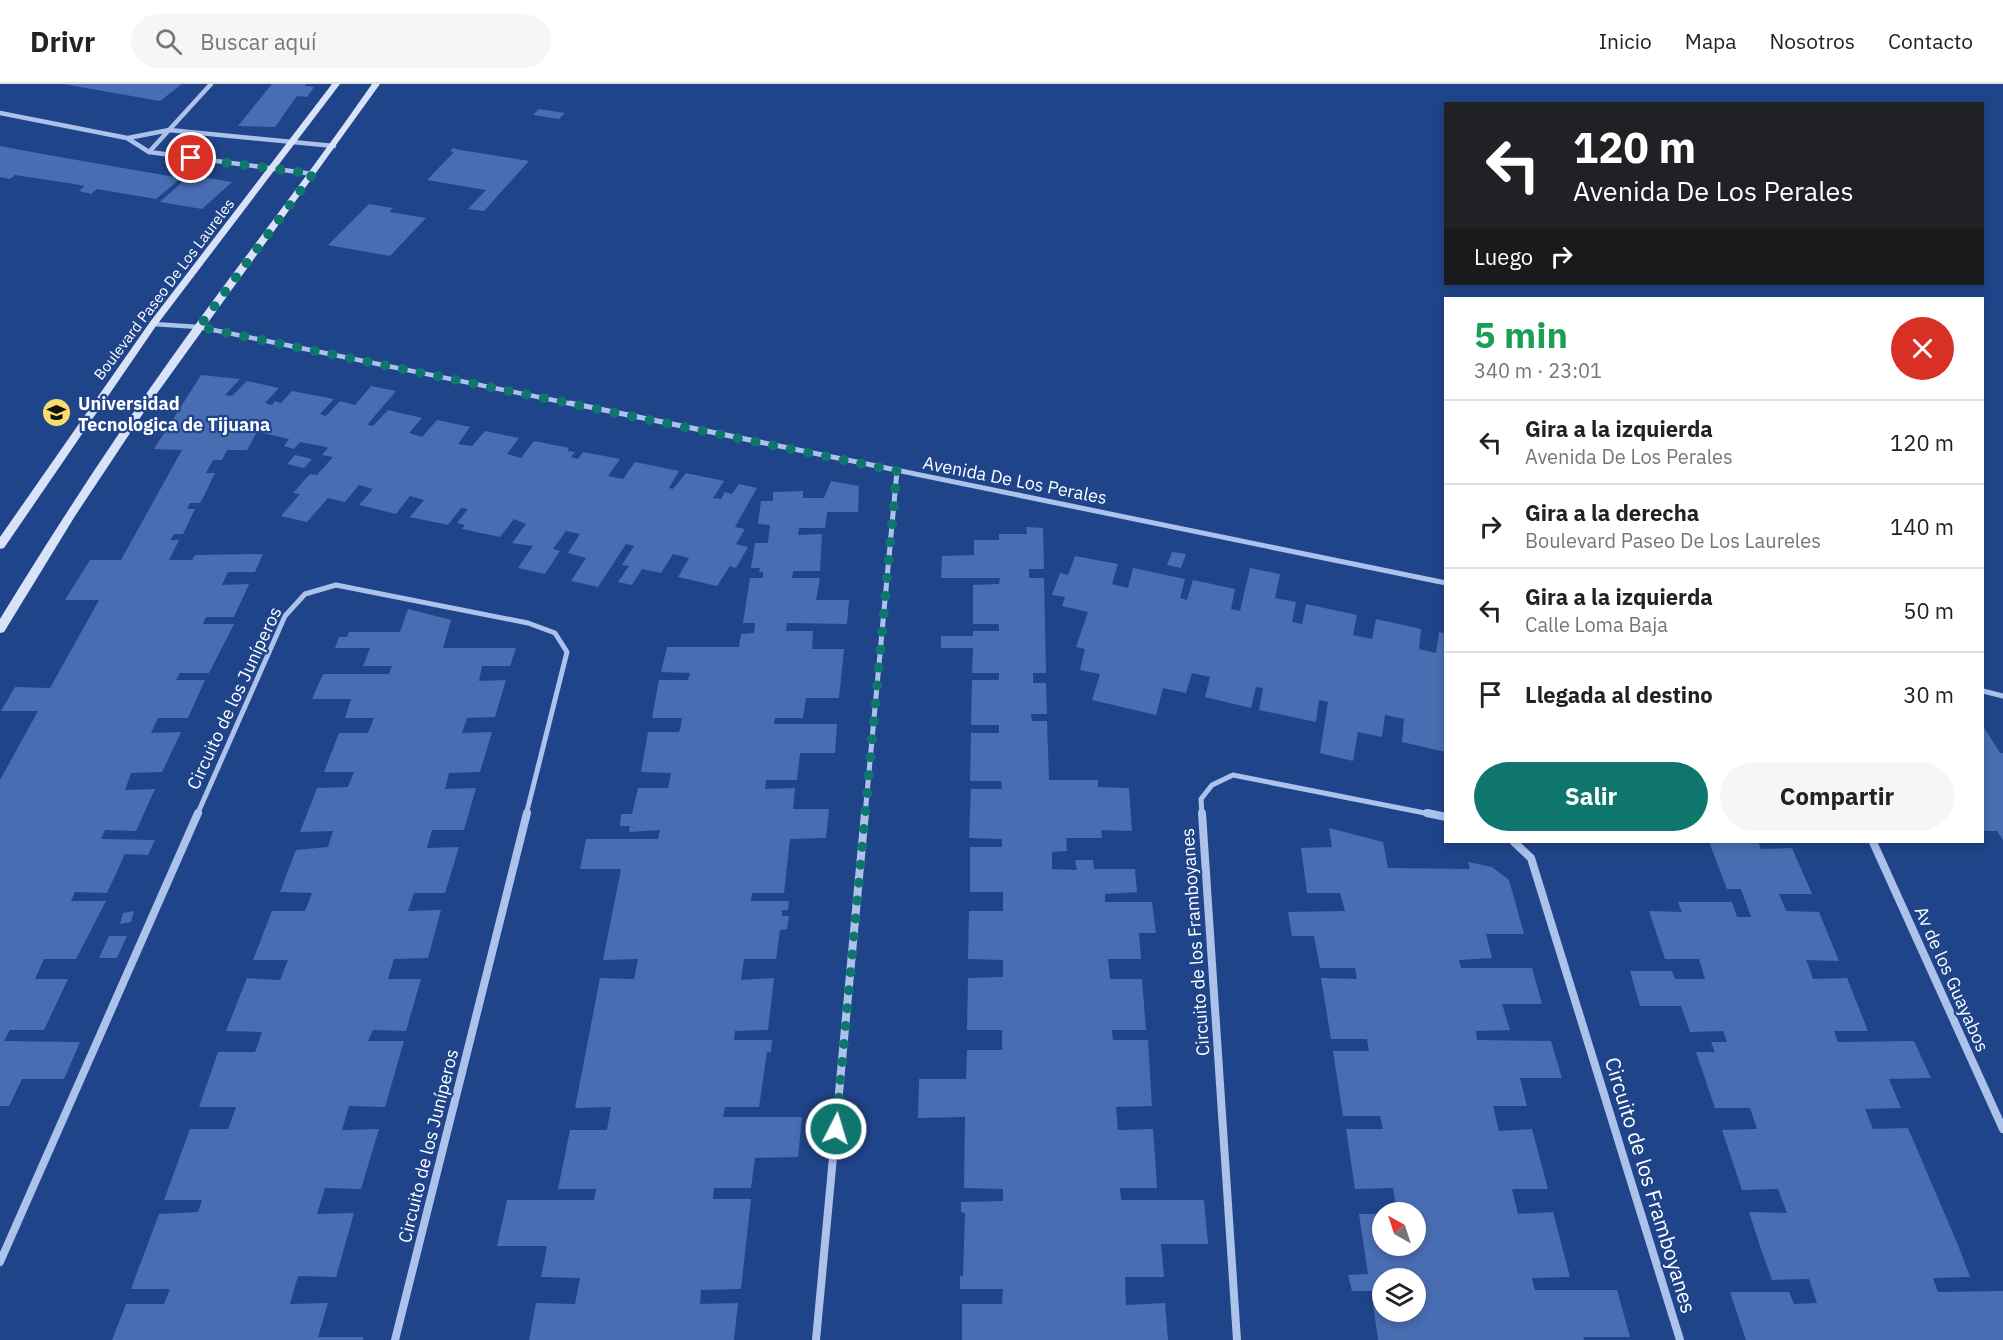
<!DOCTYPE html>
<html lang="es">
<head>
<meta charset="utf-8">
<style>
	body { margin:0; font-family:"IBM Plex Sans",sans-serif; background:#f6f6f6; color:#222; height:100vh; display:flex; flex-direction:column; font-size:22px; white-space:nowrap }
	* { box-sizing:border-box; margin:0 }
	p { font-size:20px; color:#767676 }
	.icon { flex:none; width:33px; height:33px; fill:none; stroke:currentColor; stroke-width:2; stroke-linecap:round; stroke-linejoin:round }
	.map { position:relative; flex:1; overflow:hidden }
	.sheet { position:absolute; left:1444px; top:213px; width:540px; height:546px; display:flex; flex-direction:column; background:#fff; border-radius:0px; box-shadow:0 3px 9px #0003 }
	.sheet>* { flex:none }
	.top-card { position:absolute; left:1444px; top:18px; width:540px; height:183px; border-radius:0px; box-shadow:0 3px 9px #0003; background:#202124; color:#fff; overflow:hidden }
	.needle { width:39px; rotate:321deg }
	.fabs { position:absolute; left:1372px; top:1118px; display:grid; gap:12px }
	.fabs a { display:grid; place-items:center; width:54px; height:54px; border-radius:50%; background:#fff; box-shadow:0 3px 9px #0003; font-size:30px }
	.pin { position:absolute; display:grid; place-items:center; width:51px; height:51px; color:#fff; margin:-26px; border:3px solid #fff; border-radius:50%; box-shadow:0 2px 6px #0007 }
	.me { position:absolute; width:66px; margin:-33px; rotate:5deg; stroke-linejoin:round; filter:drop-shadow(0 0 4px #0008) }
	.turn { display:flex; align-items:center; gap:21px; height:126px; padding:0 30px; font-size:27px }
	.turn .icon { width:78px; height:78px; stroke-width:2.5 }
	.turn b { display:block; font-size:42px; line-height:51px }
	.then { display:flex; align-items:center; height:57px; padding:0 30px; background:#0003; gap:12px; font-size:22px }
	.round { display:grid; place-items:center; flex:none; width:63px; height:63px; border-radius:32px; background:#f6f6f6 }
	.headline { display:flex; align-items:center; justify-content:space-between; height:102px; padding:0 30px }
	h1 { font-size:36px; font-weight:700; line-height:45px; color:#1e9e55 }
	.cta { display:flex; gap:12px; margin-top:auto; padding:12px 30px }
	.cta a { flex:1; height:69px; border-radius:36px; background:#0f766e; color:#fff; font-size:24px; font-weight:700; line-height:69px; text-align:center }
	.cta a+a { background:#f6f6f6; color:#222 }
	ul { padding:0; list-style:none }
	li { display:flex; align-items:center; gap:18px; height:84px; padding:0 30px; border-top:2px solid #e0e0e0 }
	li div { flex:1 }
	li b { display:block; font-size:22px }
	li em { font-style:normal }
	header { display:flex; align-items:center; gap:36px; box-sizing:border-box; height:84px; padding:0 30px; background:#fff; border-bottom:2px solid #e0e0e0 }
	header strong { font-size:28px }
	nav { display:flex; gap:33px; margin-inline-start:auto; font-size:21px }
	.search { width:420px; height:54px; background:#f6f6f6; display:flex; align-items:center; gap:15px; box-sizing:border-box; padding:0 21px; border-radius:33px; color:#767676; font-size:22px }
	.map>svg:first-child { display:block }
	.building { fill:#496db2 }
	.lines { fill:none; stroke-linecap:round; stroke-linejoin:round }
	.street-far2 { stroke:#adc2eb; stroke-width:4.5 }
	.street-far1 { stroke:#adc2eb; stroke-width:5 }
	.street { stroke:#adc2eb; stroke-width:8 }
	.secondary { fill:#d8e3f8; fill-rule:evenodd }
	.route { stroke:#0f766e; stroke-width:10; stroke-dasharray:0 18 }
	.labels { text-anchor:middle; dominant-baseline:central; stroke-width:4.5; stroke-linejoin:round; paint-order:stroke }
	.far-street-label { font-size:15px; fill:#fff; stroke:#20448a }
	.poi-label { font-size:18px; font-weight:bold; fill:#fff; stroke:#20448a; text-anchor:start }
	.street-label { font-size:18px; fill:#fff; stroke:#20448a }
	.near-street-label { font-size:21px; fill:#fff; stroke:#20448a }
</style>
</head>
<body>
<header>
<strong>Drivr</strong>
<div class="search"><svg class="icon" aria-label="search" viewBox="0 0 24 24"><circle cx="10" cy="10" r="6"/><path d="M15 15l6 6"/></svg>Buscar aquí</div>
<nav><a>Inicio</a><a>Mapa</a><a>Nosotros</a><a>Contacto</a></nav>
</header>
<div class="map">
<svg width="2003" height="1256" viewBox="0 0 2003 1256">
	<rect width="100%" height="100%" fill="#20448a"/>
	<path class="building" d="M 63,0 L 182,0 L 160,17 Z
		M 272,0 L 306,0 L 305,2 L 314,3 L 307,13 L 297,12 L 275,43 L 238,42 Z
		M 539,25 L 565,29 L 559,35 L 533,31 Z
		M 0,62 L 48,71 L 181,94 L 156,115 L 97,105 L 91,110 L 79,107 L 85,102 L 68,99 L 15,91 L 10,95 L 0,93 Z
		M 453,64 L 461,66 L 529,77 L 484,127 L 468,125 L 486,106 L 427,96 L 454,68 L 450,67 Z
		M 190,91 L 232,98 L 202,125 L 160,118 Z
		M 369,120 L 393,124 L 389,128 L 426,134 L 390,172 L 328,161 Z
		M 201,291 L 240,295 L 225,311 L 232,312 L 247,297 L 279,304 L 265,319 L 272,321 L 275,317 L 281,319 L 292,307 L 334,315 L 320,330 L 326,332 L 340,317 L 355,321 L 371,302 L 396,307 L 367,341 L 373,342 L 388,326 L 422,334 L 409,349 L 422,353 L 437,336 L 470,343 L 458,360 L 472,362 L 485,347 L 519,354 L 507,370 L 521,374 L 534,357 L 569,364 L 567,367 L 575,368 L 571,373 L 578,375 L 583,368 L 620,375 L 608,392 L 623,395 L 635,378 L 679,387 L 669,404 L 673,405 L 686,389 L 724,397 L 713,414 L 721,415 L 725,408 L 732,410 L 739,400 L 757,404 L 735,443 L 745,445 L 736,460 L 748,463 L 736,484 L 730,482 L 717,502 L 678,493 L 689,474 L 673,470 L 661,489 L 642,485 L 632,501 L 618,498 L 629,482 L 622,481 L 634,462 L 626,460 L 598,503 L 571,497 L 586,474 L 568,469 L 580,450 L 566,447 L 553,465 L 560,467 L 545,490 L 518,484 L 533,462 L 512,459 L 526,440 L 514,435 L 500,453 L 462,445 L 465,441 L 457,439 L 468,425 L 461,424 L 448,441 L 410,433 L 424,416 L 410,412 L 396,430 L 359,421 L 373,405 L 359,401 L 345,418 L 328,414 L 307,438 L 281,432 L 300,410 L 293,409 L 310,390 L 317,391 L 333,373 L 322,371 L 328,364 L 326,363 L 300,358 L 294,365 L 284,362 L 289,355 L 258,348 L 265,340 L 257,338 L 249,346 L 257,348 L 247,366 L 227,366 L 222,376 L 213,376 L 206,389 L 215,389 L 204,412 L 200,419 L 190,419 L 187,425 L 195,425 L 183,450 L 174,450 L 170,456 L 179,456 L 169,476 L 192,476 L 195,471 L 263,470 L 255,488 L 228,488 L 225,494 L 222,501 L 249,500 L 234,533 L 206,533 L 203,540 L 234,540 L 209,589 L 180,589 L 176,596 L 205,596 L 188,634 L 158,634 L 151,649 L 181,648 L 162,688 L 131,689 L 125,706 L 155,705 L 136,747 L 105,746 L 101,755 L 155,756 L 148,771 L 125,770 L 107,809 L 75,808 L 71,817 L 106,817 L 76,875 L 44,875 L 35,895 L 68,895 L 44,946 L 10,946 L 4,957 L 80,958 L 64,995 L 22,995 L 9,1022 L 0,1022 L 0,696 L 38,627 L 1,627 L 15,603 L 50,604 L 99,516 L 65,516 L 90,476 L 121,476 L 182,366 L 154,365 Z
		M 295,371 L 312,375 L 304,384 L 287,380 Z
		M 831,397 L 859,402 L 858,428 L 827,428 L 825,444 L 799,444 L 798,451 L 822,450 L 820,487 L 793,487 L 792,494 L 820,494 L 816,516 L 849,516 L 847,540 L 787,539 L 786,547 L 813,547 L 812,565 L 844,565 L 839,614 L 806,614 L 803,634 L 775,634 L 774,640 L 837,640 L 835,669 L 800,669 L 797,696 L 766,696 L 765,705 L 795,704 L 793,725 L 829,725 L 826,754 L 790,755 L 784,809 L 752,809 L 751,817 L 789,817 L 788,826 L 782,826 L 782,832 L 789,832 L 787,845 L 780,846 L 776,875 L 744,875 L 741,896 L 774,894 L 768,946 L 735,947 L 734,956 L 772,956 L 771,968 L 767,968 L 759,1023 L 725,1023 L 723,1033 L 802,1033 L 798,1073 L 755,1074 L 751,1104 L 714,1104 L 713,1115 L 751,1115 L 741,1205 L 701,1206 L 700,1220 L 738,1219 L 734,1256 L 529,1256 L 536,1219 L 575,1220 L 580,1194 L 541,1193 L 547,1162 L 497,1162 L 507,1116 L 594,1116 L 596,1105 L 558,1105 L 570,1046 L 607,1046 L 611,1023 L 575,1024 L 600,894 L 634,895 L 638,875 L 603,876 L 621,785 L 580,785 L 586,755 L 658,755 L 660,746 L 629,748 L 630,742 L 620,742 L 621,730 L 632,730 L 638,704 L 668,704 L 671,689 L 641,688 L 648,648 L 679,648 L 681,641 L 682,634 L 652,634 L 659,596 L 688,596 L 690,589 L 661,588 L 667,563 L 739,563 L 741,550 L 754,549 L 755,539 L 743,539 L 750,494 L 763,494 L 763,488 L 759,488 L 760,484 L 751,484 L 755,459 L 768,459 L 770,441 L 758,440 L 761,417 L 773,417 L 773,408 L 803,407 L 803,414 L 824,414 Z
		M 1026,443 L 1043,444 L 1044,485 L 1029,485 L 1029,494 L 1044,494 L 1046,589 L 1033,589 L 1033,599 L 1046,599 L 1047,630 L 1031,630 L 1032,637 L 1047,637 L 1049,696 L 1098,696 L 1098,703 L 1129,704 L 1132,747 L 1101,746 L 1102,754 L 1066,754 L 1067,767 L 1052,768 L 1052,785 L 1077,786 L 1075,776 L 1093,776 L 1094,785 L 1135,785 L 1137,808 L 1105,810 L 1105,818 L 1152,818 L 1156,849 L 1139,849 L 1141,875 L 1108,875 L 1110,895 L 1142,895 L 1146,946 L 1112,946 L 1113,956 L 1148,956 L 1152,1022 L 1116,1023 L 1118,1046 L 1153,1045 L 1155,1073 L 1157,1104 L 1120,1104 L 1121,1116 L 1204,1116 L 1208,1160 L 1161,1160 L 1164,1193 L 1125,1193 L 1126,1221 L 1165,1219 L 1168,1256 L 962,1256 L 962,1220 L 1002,1220 L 1003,1205 L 960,1205 L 960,1192 L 963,1192 L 965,1129 L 961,1128 L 961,1118 L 1003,1117 L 1003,1105 L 964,1104 L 965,1033 L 918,1034 L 919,995 L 966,995 L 967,966 L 1002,966 L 1002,946 L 967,946 L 968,894 L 1003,893 L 1003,876 L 968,875 L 969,827 L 1003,827 L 1003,808 L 970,808 L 970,763 L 1002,763 L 1002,755 L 969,754 L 971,705 L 1002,705 L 1001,697 L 970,697 L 971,649 L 999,649 L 999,641 L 971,641 L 972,596 L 999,596 L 999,589 L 972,589 L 973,564 L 941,564 L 941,552 L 973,552 L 973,547 L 999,547 L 999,540 L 973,540 L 973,501 L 999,500 L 1000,494 L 941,494 L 942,472 L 974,471 L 974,456 L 999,456 L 999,450 L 1027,450 Z
		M 1172,468 L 1186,470 L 1181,484 L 1167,481 Z
		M 1075,472 L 1118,480 L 1112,500 L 1128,504 L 1133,484 L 1185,495 L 1180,514 L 1187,516 L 1193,496 L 1235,505 L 1231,525 L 1240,527 L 1250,484 L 1280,490 L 1275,514 L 1296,518 L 1292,538 L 1302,540 L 1306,520 L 1357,531 L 1353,551 L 1372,555 L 1376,535 L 1421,545 L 1419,565 L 1436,569 L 1439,548 L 1446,550 L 1446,668 L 1402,658 L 1404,635 L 1385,631 L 1382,653 L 1358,648 L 1353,677 L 1320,669 L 1328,618 L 1319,616 L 1316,638 L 1259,626 L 1263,604 L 1256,603 L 1251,624 L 1205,613 L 1210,593 L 1192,589 L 1186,609 L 1163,604 L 1156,631 L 1092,616 L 1100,590 L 1080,586 L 1085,565 L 1076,563 L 1088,528 L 1062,522 L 1065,513 L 1052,511 L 1060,489 L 1068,491 Z
		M 408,525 L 451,536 L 443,564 L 516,564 L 510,582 L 482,582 L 479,597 L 506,596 L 495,633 L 467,634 L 462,649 L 492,648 L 480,688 L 449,689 L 445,705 L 476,704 L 464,746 L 432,746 L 427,764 L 459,763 L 445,809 L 414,809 L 408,827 L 441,826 L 428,874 L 394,875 L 388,895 L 421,895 L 406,947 L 373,946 L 368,957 L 404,957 L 385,1023 L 349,1022 L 342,1046 L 379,1045 L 361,1105 L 325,1104 L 317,1130 L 354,1129 L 336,1193 L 298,1192 L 290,1220 L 328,1219 L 318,1253 L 363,1253 L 363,1256 L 112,1256 L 126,1220 L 164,1220 L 170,1205 L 131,1205 L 135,1194 L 159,1130 L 198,1128 L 202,1116 L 164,1116 L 190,1045 L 228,1045 L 236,1023 L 199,1023 L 218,968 L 255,968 L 262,948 L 226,947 L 247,894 L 280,896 L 288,876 L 253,876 L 272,827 L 305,827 L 312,809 L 280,808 L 296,766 L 328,763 L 333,747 L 300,748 L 317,704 L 348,703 L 354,688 L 324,688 L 339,649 L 368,649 L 374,634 L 345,634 L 351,615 L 312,615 L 323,590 L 389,590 L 392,582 L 363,582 L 370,564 L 335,564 L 339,553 L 347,553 L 349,548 L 400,548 Z
		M 1983,642 L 2000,669 L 2003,669 L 2003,756 L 1997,747 L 1983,747 Z
		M 1329,744 L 1383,758 L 1388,784 L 1470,785 L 1468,778 L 1492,783 L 1509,796 L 1524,850 L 1486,850 L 1492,874 L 1459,876 L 1461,884 L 1532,884 L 1542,920 L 1502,920 L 1510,946 L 1476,947 L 1477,956 L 1551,957 L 1562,994 L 1520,994 L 1527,1022 L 1493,1022 L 1499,1047 L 1532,1045 L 1548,1105 L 1512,1105 L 1518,1130 L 1553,1128 L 1570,1193 L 1532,1194 L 1535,1206 L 1617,1206 L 1630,1253 L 1583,1253 L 1584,1256 L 1378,1256 L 1373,1220 L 1383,1220 L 1383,1227 L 1416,1227 L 1416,1194 L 1383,1194 L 1383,1207 L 1352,1207 L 1348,1191 L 1368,1190 L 1359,1130 L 1383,1130 L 1383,1161 L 1416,1161 L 1416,1128 L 1397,1128 L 1393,1104 L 1355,1105 L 1346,1045 L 1383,1045 L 1380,1032 L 1343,1032 L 1333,967 L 1369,967 L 1367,955 L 1331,955 L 1321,894 L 1357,895 L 1355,884 L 1320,884 L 1314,852 L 1292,852 L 1288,828 L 1345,827 L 1340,809 L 1307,809 L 1301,764 L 1332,763 Z
		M 1709,758 L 1758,758 L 1761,765 L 1792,764 L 1812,810 L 1779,810 L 1783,819 L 1786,827 L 1819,828 L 1839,877 L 1806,876 L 1810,886 L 1813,895 L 1847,894 L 1868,947 L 1834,947 L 1838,958 L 1914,957 L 1931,994 L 1889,995 L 1901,1024 L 1865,1025 L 1873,1045 L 1908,1044 L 1958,1161 L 1970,1193 L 1933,1194 L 1938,1208 L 2003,1207 L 2003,1256 L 1746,1256 L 1730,1208 L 1789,1208 L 1794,1220 L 1817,1219 L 1809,1195 L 1772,1196 L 1760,1162 L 1749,1128 L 1787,1129 L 1778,1105 L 1742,1106 L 1722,1046 L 1757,1045 L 1750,1024 L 1715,1024 L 1696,968 L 1715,968 L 1711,958 L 1727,958 L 1723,947 L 1690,948 L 1681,922 L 1640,922 L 1630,887 L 1672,887 L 1675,895 L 1705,895 L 1699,875 L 1665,875 L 1649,827 L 1682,828 L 1678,818 L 1732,818 L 1737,833 L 1751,833 L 1741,805 L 1727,805 Z
		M 134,827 L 131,838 L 120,840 L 123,829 Z
		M 109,852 L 127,852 L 117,874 L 99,874 Z"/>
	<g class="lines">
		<path class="street-far2" d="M 0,29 L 127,54 L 149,68 L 313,90
			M 128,54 L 169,46 L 334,62
			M 149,68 L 211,0
			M 153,240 L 199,243 L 577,321"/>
		<path class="street-far1" d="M 570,319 L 1446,499
			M 1983,607 L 2003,612
			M 197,731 L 285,532 L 305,510 L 336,501 L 528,539 L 555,549 L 567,568 L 526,731
			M 865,731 L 897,387
			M 1202,731 L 1201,715 L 1212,701 L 1233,691 L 1435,731"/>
		<path class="street" d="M 1202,729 L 1237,1256
			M 1427,729 L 1446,733
			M 1514,758 L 1531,774 L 1680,1256
			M 1873,758 L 2003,1045
			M 0,1178 L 198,729
			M 395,1256 L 527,729
			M 816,1256 L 865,729"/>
		<path class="secondary" d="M 332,0 L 340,0 L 156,242 L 4,464 L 0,465 L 0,453 L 150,238 Z
			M 372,0 L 380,0 L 150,319 L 75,432 L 4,548 L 0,549 L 0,535 C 54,447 110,360 170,276 C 236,183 307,94 372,0 Z"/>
	</g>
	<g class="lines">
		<path class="route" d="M 191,74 L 313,90 L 199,243 L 897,387 L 836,1045"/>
	</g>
	<defs>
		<symbol id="university-disc" viewBox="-11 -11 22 22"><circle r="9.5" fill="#f8de6d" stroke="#20448a"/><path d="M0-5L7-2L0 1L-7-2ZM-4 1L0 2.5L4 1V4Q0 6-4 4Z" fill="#111"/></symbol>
	</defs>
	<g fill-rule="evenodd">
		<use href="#university-disc" x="40" y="312" width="33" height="33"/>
	</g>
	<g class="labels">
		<g class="far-street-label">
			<text transform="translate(164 205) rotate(-53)">Boulevard Paseo De Los Laureles</text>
		</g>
		<g class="poi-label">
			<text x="78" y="319">Universidad<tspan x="78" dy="21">Tecnologica de Tijuana</tspan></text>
		</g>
		<g class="street-label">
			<text transform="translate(1015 396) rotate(11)">Avenida De Los Perales</text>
			<text transform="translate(234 614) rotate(-65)">Circuito de los Juníperos</text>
			<text transform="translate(1195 858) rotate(-94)">Circuito de los Framboyanes</text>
			<text transform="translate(1952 895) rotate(66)">Av de los Guayabos</text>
			<text transform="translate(428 1062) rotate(-76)">Circuito de los Juníperos</text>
		</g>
		<g class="near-street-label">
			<text transform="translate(1651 1101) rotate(73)">Circuito de los Framboyanes</text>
		</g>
	</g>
</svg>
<div class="fabs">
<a><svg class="needle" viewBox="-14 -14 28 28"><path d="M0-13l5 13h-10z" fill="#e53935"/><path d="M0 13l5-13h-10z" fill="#767676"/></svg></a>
<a><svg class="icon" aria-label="layers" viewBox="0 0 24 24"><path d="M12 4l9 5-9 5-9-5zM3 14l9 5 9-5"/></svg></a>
</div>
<div class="pin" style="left:191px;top:74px;background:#d93025"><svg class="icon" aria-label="arrive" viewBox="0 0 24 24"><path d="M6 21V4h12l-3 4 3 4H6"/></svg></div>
<svg class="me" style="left:836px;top:1045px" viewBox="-20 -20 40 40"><circle r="17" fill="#0f766e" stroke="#fff" stroke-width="3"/><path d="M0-11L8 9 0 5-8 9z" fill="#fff"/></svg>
<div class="top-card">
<div class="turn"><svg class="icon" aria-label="left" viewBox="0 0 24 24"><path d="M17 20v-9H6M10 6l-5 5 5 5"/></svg><div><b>120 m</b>Avenida De Los Perales</div></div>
<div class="then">Luego<svg class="icon" aria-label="right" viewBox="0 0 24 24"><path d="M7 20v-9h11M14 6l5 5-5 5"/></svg></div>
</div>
<section class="sheet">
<div class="headline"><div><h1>5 min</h1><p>340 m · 23:01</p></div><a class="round" style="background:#d93025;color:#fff"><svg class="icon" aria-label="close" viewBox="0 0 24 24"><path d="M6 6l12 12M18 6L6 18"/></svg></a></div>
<ul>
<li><svg class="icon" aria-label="left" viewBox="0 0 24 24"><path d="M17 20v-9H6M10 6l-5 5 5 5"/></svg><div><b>Gira a la izquierda</b><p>Avenida De Los Perales</p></div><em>120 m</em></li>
<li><svg class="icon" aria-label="right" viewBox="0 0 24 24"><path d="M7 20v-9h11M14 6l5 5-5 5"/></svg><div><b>Gira a la derecha</b><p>Boulevard Paseo De Los Laureles</p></div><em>140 m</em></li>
<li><svg class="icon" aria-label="left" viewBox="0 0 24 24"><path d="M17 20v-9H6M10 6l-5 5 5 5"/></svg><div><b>Gira a la izquierda</b><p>Calle Loma Baja</p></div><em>50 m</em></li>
<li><svg class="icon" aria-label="arrive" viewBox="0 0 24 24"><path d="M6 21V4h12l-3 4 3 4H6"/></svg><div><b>Llegada al destino</b></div><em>30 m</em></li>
</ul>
<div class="cta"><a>Salir</a><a>Compartir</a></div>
</section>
</div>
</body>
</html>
